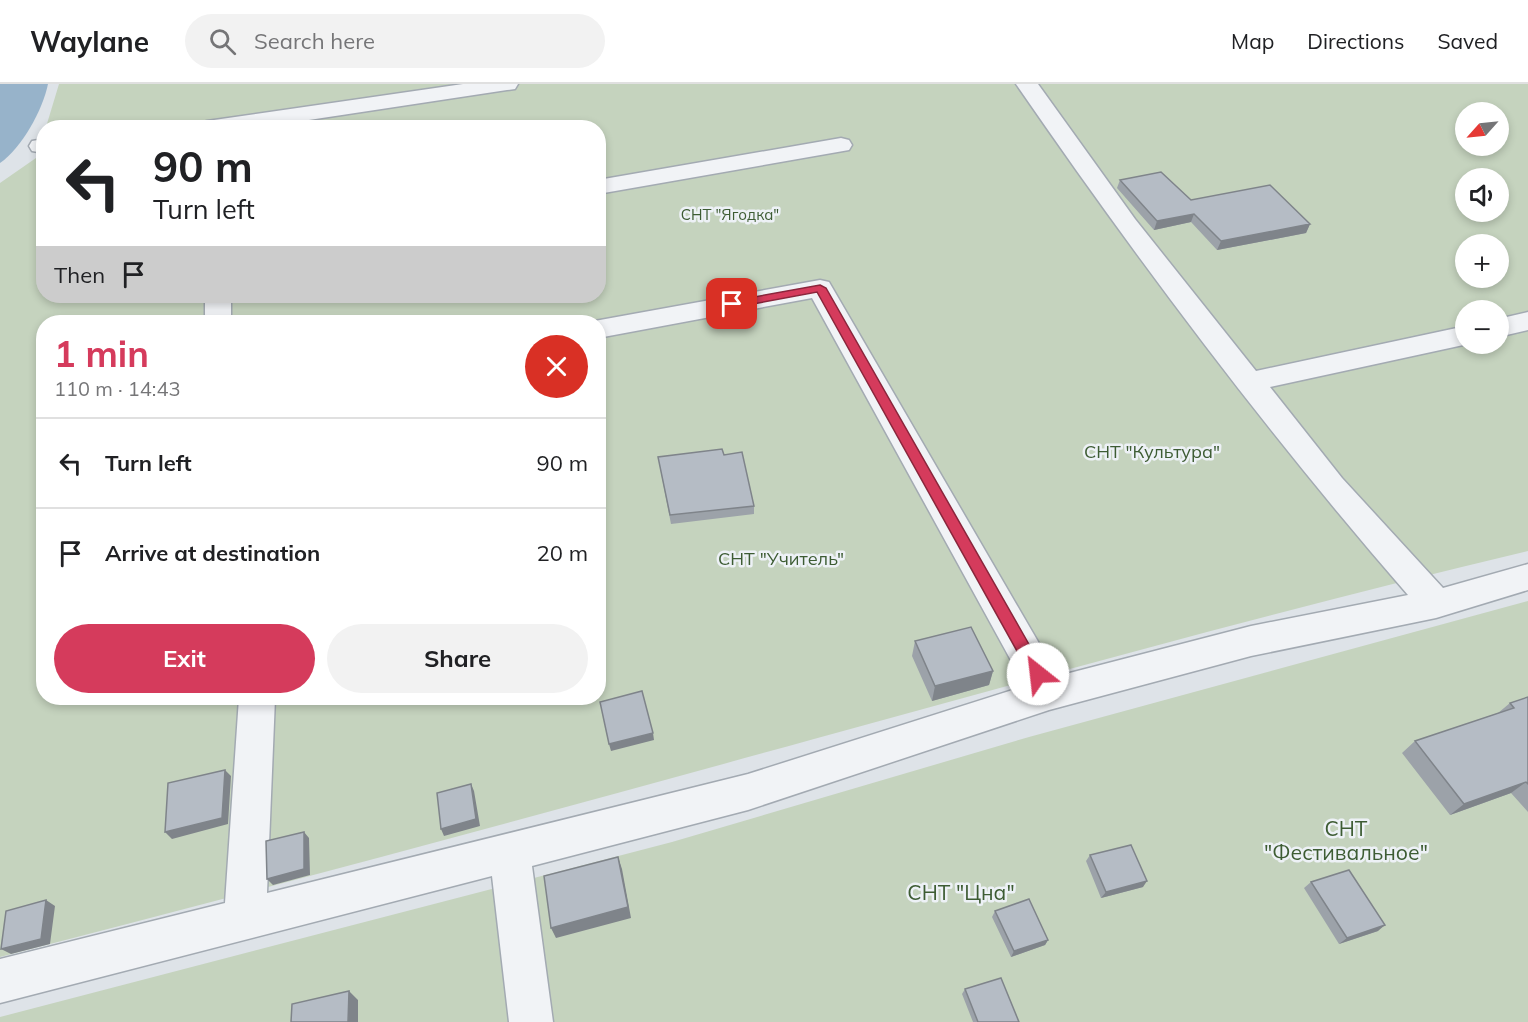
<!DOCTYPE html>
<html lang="en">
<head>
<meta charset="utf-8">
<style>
	body { margin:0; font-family:Mulish,sans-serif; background:#f2f2f2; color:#202124; height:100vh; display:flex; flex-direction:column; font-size:22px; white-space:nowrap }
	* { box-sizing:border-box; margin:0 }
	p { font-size:20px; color:#757577 }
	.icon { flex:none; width:33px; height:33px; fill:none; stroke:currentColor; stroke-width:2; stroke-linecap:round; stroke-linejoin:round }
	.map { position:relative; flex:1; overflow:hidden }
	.drawer { position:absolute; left:36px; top:231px; width:570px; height:390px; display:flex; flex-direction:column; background:#fff; border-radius:24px; box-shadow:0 3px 9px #0003 }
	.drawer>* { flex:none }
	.hud { position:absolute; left:36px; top:36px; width:570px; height:183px; border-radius:24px; box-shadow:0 3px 9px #0003; background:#fff; color:#202124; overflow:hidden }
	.needle { width:39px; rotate:243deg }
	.buttons { position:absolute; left:1455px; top:18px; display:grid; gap:12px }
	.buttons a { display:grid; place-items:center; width:54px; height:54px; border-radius:50%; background:#fff; box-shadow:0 3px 9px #0003; font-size:30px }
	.pin { position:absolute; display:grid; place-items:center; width:51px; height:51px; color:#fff; margin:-26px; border-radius:12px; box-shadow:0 3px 9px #0006 }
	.me { position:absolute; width:66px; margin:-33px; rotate:331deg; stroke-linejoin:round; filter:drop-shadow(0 0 4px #0008) }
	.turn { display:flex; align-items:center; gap:21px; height:126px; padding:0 18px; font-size:27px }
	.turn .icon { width:78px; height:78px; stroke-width:2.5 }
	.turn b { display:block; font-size:42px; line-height:51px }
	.then { display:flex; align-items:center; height:57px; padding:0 18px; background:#0003; gap:12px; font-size:22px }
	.round { display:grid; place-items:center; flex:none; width:63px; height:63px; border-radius:32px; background:#f2f2f2 }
	.headline { display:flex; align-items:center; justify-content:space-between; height:102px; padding:0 18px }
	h1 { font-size:36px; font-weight:700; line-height:45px; color:#d53b5c }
	.cta { display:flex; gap:12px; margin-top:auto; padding:12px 18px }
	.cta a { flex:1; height:69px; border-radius:36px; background:#d53b5c; color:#fff; font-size:24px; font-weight:700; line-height:69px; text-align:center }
	.cta a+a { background:#f2f2f2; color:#202124 }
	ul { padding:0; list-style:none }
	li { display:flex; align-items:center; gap:18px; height:90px; padding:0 18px; border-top:2px solid #e0e0e0 }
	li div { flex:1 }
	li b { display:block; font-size:22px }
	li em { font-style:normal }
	header { display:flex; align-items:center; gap:36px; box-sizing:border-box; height:84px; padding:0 30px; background:#fff; border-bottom:2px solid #e0e0e0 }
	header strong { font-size:28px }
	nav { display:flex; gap:33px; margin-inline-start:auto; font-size:21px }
	.search { width:420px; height:54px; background:#f2f2f2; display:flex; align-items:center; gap:15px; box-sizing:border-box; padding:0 21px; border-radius:33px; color:#757577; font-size:22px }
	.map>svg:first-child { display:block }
	.green { fill:#c5d3be; fill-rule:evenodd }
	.water { fill:#97b3ca }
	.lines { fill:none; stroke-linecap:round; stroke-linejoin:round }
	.minor-casing { stroke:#a3aab2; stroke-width:3 }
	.minor { fill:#f1f3f6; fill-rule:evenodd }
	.wall { fill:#9ca2a9 }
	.shaded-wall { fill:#7f848a }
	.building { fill:#b5bcc5; stroke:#7f848a; stroke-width:1.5 }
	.route { fill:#d53b5c; stroke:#8a263c; stroke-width:1.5 }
	.labels { text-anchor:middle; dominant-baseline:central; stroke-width:5; stroke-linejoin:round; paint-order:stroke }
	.far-park-label { font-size:15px; fill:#3d5c33; stroke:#edf1f6 }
	.park-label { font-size:18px; fill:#3d5c33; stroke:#edf1f6 }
	.near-park-label { font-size:21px; fill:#3d5c33; stroke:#edf1f6 }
</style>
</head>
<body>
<header>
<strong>Waylane</strong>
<div class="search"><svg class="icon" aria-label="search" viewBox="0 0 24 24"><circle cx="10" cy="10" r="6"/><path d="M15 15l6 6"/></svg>Search here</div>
<nav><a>Map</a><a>Directions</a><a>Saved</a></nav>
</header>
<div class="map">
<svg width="1528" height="938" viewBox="0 0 1528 938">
	<rect width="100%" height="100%" fill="#dee3e8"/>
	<path class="green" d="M 59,0 L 1528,0 L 1528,467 C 1288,524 1051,590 814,655 C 543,730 272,803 0,873 L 0,99 L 36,74 L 43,51 L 44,212 L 598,212 L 598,44 L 46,43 ZM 1466,28 L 1498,28 L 1498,62 L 1466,62 ZM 1466,94 L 1498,94 L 1498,128 L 1466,128 ZM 1466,160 L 1498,160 L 1498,194 L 1466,194 ZM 1466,226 L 1498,226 L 1498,260 L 1466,260 ZM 44,238 L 598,238 L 598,614 L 44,614 Z
		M 1528,517 L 1528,938 L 0,938 L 0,933 L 672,758 L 1029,653 Z"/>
	<path class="water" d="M 0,0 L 48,0 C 43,25 22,64 0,79 Z"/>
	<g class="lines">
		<defs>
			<path id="minor" d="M 463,0 L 518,0 L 515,5 L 507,6 L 256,44 L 196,44 L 199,39 L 207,37 Z
				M 1016,0 L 1038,0 L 1135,135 L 1256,287 L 1466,242 L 1466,260 L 1468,260 L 1270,303 L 1342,394 L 1443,504 L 1528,480 L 1528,506 L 1436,534 L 1251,572 L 1049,626 L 748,726 L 532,782 L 553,938 L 509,938 L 492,792 L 0,919 L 0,875 L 225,819 L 239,614 L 275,614 L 267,809 L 748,690 L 1025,602 L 812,214 L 598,254 L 598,238 L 589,238 L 820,196 L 829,198 L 1058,592 L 1251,542 L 1408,511 C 1267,349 1138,177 1016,0 Z
				M 841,54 L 849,56 L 852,61 L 849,66 L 598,110 L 598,96 Z
				M 44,55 L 44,69 L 32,67 L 29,62 L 32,57 Z
				M 205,212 L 231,212 L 231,238 L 205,238 Z
				M 1528,228 L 1528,246 L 1498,253 L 1498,235 Z"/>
		</defs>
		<use href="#minor" class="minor-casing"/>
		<use href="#minor" class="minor"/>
	</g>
	<path class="wall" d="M 1120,96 L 1191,116 L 1310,140 L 1306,149 L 1217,166 L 1191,138 L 1154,146 L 1117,104 Z
		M 724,371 L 754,422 L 754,430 L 671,440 L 658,373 Z
		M 915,557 L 993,587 L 989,601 L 932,617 L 912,572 Z
		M 1528,613 L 1528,728 L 1511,709 L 1450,731 L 1402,669 L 1415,657 L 1498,629 L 1510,619 Z
		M 1090,771 L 1143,803 L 1101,814 L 1086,777 Z
		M 1311,798 L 1378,847 L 1339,860 L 1304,804 Z
		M 995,827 L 1048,856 L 1045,861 L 1011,873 L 992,833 Z
		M 965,905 L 1019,938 L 973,938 L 962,910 Z"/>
	<path class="shaded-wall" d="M 1194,130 L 1191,138 L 1154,146 L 1157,137 Z
		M 1310,140 L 1306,149 L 1217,166 L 1221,157 Z
		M 993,587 L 989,601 L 932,617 L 935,602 Z
		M 653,649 L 654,656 L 611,667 L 609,660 Z
		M 225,686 L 231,692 L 228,740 L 172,755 L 165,748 Z
		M 1526,698 L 1511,709 L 1450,731 L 1464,720 Z
		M 471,700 L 474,707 L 480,742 L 444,752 L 441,745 Z
		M 304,748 L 309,754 L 310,791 L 273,801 L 267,795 Z
		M 618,773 L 622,785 L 631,834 L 556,854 L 551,844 Z
		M 1147,797 L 1143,803 L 1101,814 L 1106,808 Z
		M 46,816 L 55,822 L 50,860 L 11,870 L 1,865 Z
		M 1385,841 L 1378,847 L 1339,860 L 1347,854 Z
		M 1048,856 L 1045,861 L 1011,873 L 1014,867 Z
		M 349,907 L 358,916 L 358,938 L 348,938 Z"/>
	<path class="building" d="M 1161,88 L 1191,116 L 1270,101 L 1310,140 L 1221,157 L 1194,130 L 1157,137 L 1120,96 Z
		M 722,365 L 724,371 L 742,368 L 754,422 L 670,431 L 658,373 Z
		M 971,543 L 993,587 L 935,602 L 915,557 Z
		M 642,607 L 653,649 L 609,660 L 600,618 Z
		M 1528,613 L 1528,700 L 1526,698 L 1464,720 L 1415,657 L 1514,624 L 1510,619 Z
		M 225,686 L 222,734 L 165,748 L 168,699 Z
		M 471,700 L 476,735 L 441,745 L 437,709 Z
		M 304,748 L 304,785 L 267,795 L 266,757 Z
		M 1131,761 L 1147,797 L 1106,808 L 1090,771 Z
		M 618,773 L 628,823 L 551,844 L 544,792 Z
		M 1349,786 L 1385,841 L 1347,854 L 1311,798 Z
		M 1029,815 L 1048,856 L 1014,867 L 995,827 Z
		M 46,816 L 41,855 L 1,865 L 6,827 Z
		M 1001,894 L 1019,938 L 978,938 L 965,905 Z
		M 349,907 L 348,938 L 291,938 L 292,920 Z"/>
	<path class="route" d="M 820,201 L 826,204 L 1043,585 L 1045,590 L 1043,594 L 1032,594 L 817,208 L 732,224 L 726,220 L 732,217 Z"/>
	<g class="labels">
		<g class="far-park-label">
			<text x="730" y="130">СНТ "Ягодка"</text>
		</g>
		<g class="park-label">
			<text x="1152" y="367">СНТ "Культура"</text>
			<text x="781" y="474">СНТ "Учитель"</text>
		</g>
		<g class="near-park-label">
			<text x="1346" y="744">СНТ<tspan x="1346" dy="24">"Фестивальное"</tspan></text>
			<text x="961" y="808">СНТ "Цна"</text>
		</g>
	</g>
</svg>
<div class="buttons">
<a><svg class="needle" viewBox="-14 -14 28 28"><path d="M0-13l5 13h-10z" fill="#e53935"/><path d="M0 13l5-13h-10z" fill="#757577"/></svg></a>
<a><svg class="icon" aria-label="sound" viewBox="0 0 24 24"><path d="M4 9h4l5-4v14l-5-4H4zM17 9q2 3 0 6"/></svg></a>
<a>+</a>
<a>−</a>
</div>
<div class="pin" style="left:732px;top:220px;background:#d93025"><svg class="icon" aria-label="arrive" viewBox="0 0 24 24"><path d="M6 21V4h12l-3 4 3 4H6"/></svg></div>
<svg class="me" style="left:1038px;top:590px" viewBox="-20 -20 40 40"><circle r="19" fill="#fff"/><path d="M0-13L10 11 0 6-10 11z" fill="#d53b5c"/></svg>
<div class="hud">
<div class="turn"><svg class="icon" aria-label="left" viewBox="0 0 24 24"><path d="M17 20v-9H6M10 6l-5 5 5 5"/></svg><div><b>90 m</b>Turn left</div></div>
<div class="then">Then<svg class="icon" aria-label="arrive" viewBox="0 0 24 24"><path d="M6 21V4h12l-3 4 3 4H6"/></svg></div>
</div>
<section class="drawer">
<div class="headline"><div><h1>1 min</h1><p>110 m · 14:43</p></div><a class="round" style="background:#d93025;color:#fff"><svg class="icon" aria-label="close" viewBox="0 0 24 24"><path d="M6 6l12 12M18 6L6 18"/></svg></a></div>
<ul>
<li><svg class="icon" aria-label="left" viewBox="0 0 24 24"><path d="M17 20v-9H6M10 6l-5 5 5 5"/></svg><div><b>Turn left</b></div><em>90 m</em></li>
<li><svg class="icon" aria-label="arrive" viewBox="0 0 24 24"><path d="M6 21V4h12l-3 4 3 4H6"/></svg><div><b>Arrive at destination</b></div><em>20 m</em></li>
</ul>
<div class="cta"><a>Exit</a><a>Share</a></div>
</section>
</div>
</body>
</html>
